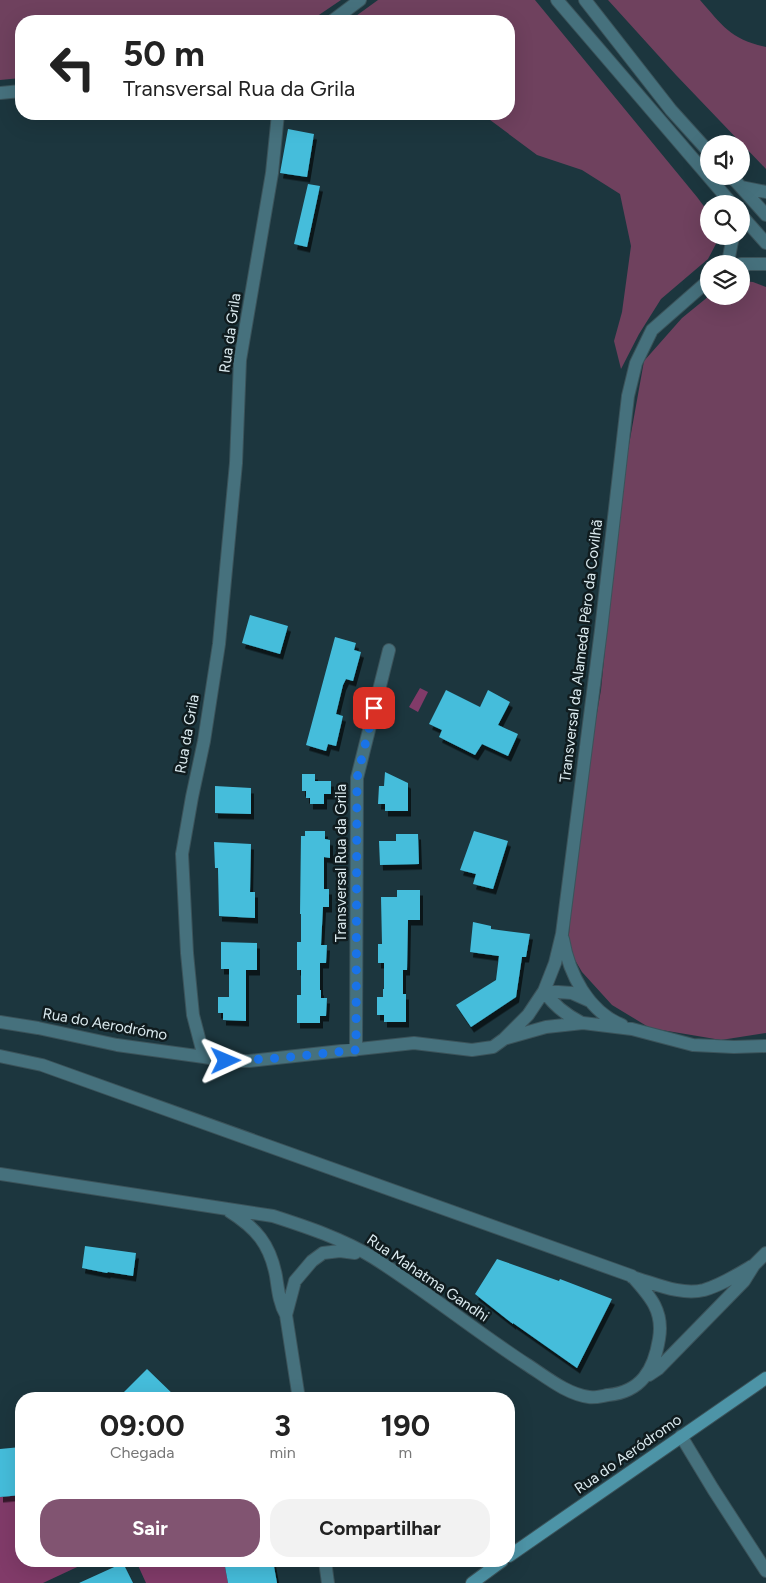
<!DOCTYPE html>
<html lang="pt">
<head>
<meta charset="utf-8">
<style>
	body { margin:0; font-family:Figtree,sans-serif; background:#f2f2f2; color:#222; height:100vh; display:flex; flex-direction:column; font-size:19px; white-space:nowrap }
	* { box-sizing:border-box; margin:0 }
	p { font-size:16px; color:#767676 }
	.icon { flex:none; width:28px; height:28px; fill:none; stroke:currentColor; stroke-width:2; stroke-linecap:round; stroke-linejoin:round }
	.map { position:relative; flex:1; overflow:hidden }
	.panel { position:absolute; left:15px; top:1392px; width:500px; height:175px; display:flex; flex-direction:column; background:#fff; border-radius:20px; box-shadow:0 5px 20px #0002 }
	.panel>* { flex:none }
	.hud { position:absolute; left:15px; top:15px; width:500px; height:105px; border-radius:20px; box-shadow:0 5px 20px #0002; background:#fff; color:#222; overflow:hidden }
	.buttons { position:absolute; left:700px; top:135px; display:grid; gap:10px }
	.buttons a { display:grid; place-items:center; width:50px; height:50px; border-radius:50%; background:#fff; box-shadow:0 5px 20px #0002; font-size:25px }
	.pin { position:absolute; display:grid; place-items:center; width:42px; height:42px; color:#fff; margin:-21px; border-radius:10px; box-shadow:0 2px 8px #0006 }
	.me { position:absolute; width:55px; margin:-28px; rotate:89deg; stroke-linejoin:round; filter:drop-shadow(0 0 4px #0008) }
	.turn { display:flex; align-items:center; gap:18px; height:105px; padding:0 25px; font-size:22px }
	.turn .icon { width:65px; height:65px; stroke-width:2.5 }
	.turn b { display:block; font-size:35px; line-height:42px }
	.eta { display:flex; justify-content:space-evenly; align-items:center; height:85px; text-align:center }
	.eta b { font-size:30px; font-weight:700; line-height:35px }
	.button { display:flex; gap:10px; margin-top:auto; padding:10px 25px }
	.button a { flex:1; height:58px; border-radius:20px; background:#815471; color:#fff; font-size:20px; font-weight:700; line-height:58px; text-align:center }
	.button a+a { background:#f2f2f2; color:#222 }
	.map>svg:first-child { display:block }
	.green { fill:#6f415e }
	.water { fill:#813b69 }
	.building { fill:#45bddb; filter:url(#shadow) }
	.lines { fill:none; stroke-linecap:round; stroke-linejoin:round }
	.minor-casing { stroke:#3b535a; stroke-width:14 }
	.secondary-casing { stroke:#3b535a; stroke-width:14 }
	.minor { stroke:#46717d; stroke-width:12 }
	.secondary { stroke:#4d94a7; stroke-width:12 }
	.route { stroke:#1a73e8; stroke-width:9; stroke-dasharray:0 16.2 }
	.labels { text-anchor:middle; dominant-baseline:central; stroke-width:5; stroke-linejoin:round; paint-order:stroke }
	.street-label { font-size:15px; fill:#dcebf0; stroke:#101c1f }
</style>
</head>
<body>
<div class="map">
<svg width="766" height="1583" viewBox="0 0 766 1583">
	<defs>
		<filter id="shadow"><feDropShadow dx="3" dy="5.5" stdDeviation="0" flood-color="#0009"/></filter>
	</defs>
	<rect width="100%" height="100%" fill="#1c363e"/>
	<path class="green" d="M 0,0 L 341,0 L 310,21 L 21,21 L 21,78 L 0,80 Z
		M 378,0 L 535,0 L 697,197 L 709,213 L 709,236 L 718,236 L 718,240 L 708,259 L 661,299 L 639,334 L 621,369 L 614,341 L 622,312 L 631,246 L 620,194 L 582,170 L 537,155 L 482,114 L 509,114 L 509,21 L 349,21 Z
		M 608,0 L 700,0 C 723,26 730,39 766,47 L 766,169 L 676,75 Z
		M 741,281 L 753,282 L 766,287 L 766,1033 L 721,1040 L 650,1028 L 612,1005 L 582,972 L 568,948 L 574,864 L 594,730 L 601,690 L 620,495 L 644,361 L 682,318 L 709,296 L 741,296 Z"/>
	<path class="water" d="M 420,688 L 428,692 L 418,712 L 409,707 Z
		M 21,1495 L 21,1561 L 90,1561 L 43,1583 L 0,1583 L 0,1497 Z
		M 136,1561 L 224,1561 L 228,1583 L 146,1583 Z"/>
	<path class="building" d="M 288,129 L 314,134 L 307,177 L 280,173 Z
		M 308,184 L 320,186 L 307,247 L 294,244 Z
		M 250,615 L 288,626 L 280,654 L 242,643 Z
		M 335,637 L 356,643 L 354,650 L 361,652 L 353,681 L 346,679 L 343,685 L 336,714 L 343,716 L 336,746 L 328,744 L 326,751 L 306,745 Z
		M 446,690 L 480,707 L 488,690 L 510,702 L 498,725 L 518,734 L 508,756 L 482,744 L 475,755 L 439,737 L 442,730 L 429,724 Z
		M 385,772 L 408,783 L 408,811 L 385,811 L 385,804 L 378,804 L 379,786 L 384,786 Z
		M 302,774 L 315,774 L 315,781 L 331,781 L 331,794 L 324,794 L 324,804 L 310,804 L 310,798 L 306,798 L 306,791 L 302,791 Z
		M 215,786 L 251,788 L 251,814 L 215,813 Z
		M 305,831 L 325,831 L 325,839 L 330,840 L 330,858 L 324,857 L 324,889 L 329,889 L 329,907 L 323,907 L 321,945 L 327,945 L 326,963 L 320,963 L 320,990 L 321,990 L 321,998 L 327,998 L 326,1016 L 320,1016 L 320,1023 L 297,1023 L 297,995 L 301,995 L 301,970 L 297,970 L 297,942 L 301,942 L 301,914 L 300,914 L 301,836 L 305,836 Z
		M 474,831 L 508,841 L 493,889 L 473,884 L 476,874 L 460,870 Z
		M 396,834 L 418,834 L 419,864 L 380,865 L 379,841 L 396,841 Z
		M 214,842 L 251,844 L 250,892 L 255,892 L 255,918 L 219,916 L 218,868 L 215,868 Z
		M 397,890 L 420,890 L 420,920 L 408,920 L 407,970 L 403,970 L 403,994 L 406,994 L 406,1022 L 384,1022 L 384,1015 L 377,1015 L 377,997 L 383,997 L 383,989 L 384,989 L 384,963 L 378,963 L 378,944 L 382,944 L 381,897 L 397,897 Z
		M 473,922 L 491,926 L 491,929 L 530,934 L 526,957 L 522,957 L 516,997 L 471,1027 L 456,1005 L 496,980 L 499,956 L 470,952 Z
		M 221,942 L 257,943 L 257,970 L 246,970 L 246,1021 L 223,1020 L 223,1013 L 218,1013 L 218,997 L 229,997 L 229,969 L 221,969 Z
		M 85,1246 L 136,1253 L 133,1276 L 108,1272 L 107,1273 L 82,1268 Z
		M 497,1259 L 559,1281 L 560,1279 L 612,1299 L 577,1368 L 513,1323 L 513,1324 L 475,1294 Z
		M 147,1369 L 178,1399 L 117,1399 Z
		M 21,1447 L 21,1495 L 0,1497 L 0,1449 Z
		M 224,1561 L 273,1561 L 277,1583 L 228,1583 Z
		M 123,1563 L 133,1583 L 79,1583 Z"/>
	<g class="lines">
		<defs>
			<path id="minor" d="M 557,0 L 732,204
				M 585,0 L 671,110 L 709,152
				M 332,21 L 360,0
				M 0,93 L 21,91
				M 278,114 L 272,173 L 240,360 L 236,463 L 219,644 L 204,741 L 192,797 L 182,854 L 187,953 L 193,1015 L 204,1057 L 226,1061 L 249,1061 L 414,1043 L 472,1050 L 493,1047 L 504,1039 L 528,1015 L 544,991 L 555,963 L 562,934 L 601,630 L 628,396 L 636,363 L 652,330 L 709,280
				M 731,176 L 766,215
				M 741,187 L 766,192
				M 741,215 L 766,243
				M 724,264 L 729,257 L 733,236
				M 741,264 L 766,264
				M 563,939 C 569,974 588,1011 622,1025
				M 544,991 C 554,1006 566,1015 582,1023
				M 544,991 L 572,993 L 590,1001
				M 0,1022 L 38,1028 L 117,1045 L 204,1057
				M 507,1038 L 546,1027 L 583,1023 L 632,1029 L 693,1045 L 734,1047 L 766,1046
				M 356,1050 L 357,778 L 389,650
				M 0,1056 L 42,1065 L 632,1276 C 650,1296 664,1311 659,1339 C 654,1370 641,1392 608,1395 C 602,1396 595,1398 589,1397 C 566,1394 545,1376 526,1364 C 474,1330 426,1291 374,1258 C 343,1239 307,1227 273,1216 L 0,1174
				M 229,1211 C 256,1228 270,1244 276,1276 C 278,1289 279,1303 286,1315 L 299,1399
				M 632,1277 C 654,1283 681,1296 704,1290 C 721,1285 737,1275 752,1266
				M 286,1315 L 295,1281 L 312,1261 L 323,1253 L 340,1251 L 355,1253
				M 649,1375 L 658,1369 L 744,1281 L 754,1265 L 766,1253
				M 681,1436 L 713,1489 L 766,1571
				M 325,1561 L 328,1583"/>
			<path id="secondary" d="M 509,1556 L 766,1378
				M 472,1583 L 502,1561"/>
		</defs>
		<use href="#minor" class="minor-casing"/>
		<use href="#secondary" class="secondary-casing"/>
		<use href="#minor" class="minor"/>
		<use href="#secondary" class="secondary"/>
	</g>
	<g class="lines">
		<path class="route" d="M 226,1061 L 280,1058 L 356,1050 L 357,778 L 374,708"/>
	</g>
	<g class="labels">
		<g class="street-label">
			<text transform="translate(230 333) rotate(-82)">Rua da Grila</text>
			<text transform="translate(581 651) rotate(-83)">Transversal da Alameda Pêro da Covilhã</text>
			<text transform="translate(187 734) rotate(-80)">Rua da Grila</text>
			<text transform="translate(341 863) rotate(-90)">Transversal Rua da Grila</text>
			<text transform="translate(105 1024) rotate(10)">Rua do Aerodrómo</text>
			<text transform="translate(428 1278) rotate(34)">Rua Mahatma Gandhi</text>
			<text transform="translate(628 1454) rotate(-35)">Rua do Aeródromo</text>
		</g>
	</g>
</svg>
<div class="buttons">
<a><svg class="icon" aria-label="sound" viewBox="0 0 24 24"><path d="M4 9h4l5-4v14l-5-4H4zM17 9q2 3 0 6"/></svg></a>
<a><svg class="icon" aria-label="search" viewBox="0 0 24 24"><circle cx="10" cy="10" r="6"/><path d="M15 15l6 6"/></svg></a>
<a><svg class="icon" aria-label="layers" viewBox="0 0 24 24"><path d="M12 4l9 5-9 5-9-5zM3 14l9 5 9-5"/></svg></a>
</div>
<div class="pin" style="left:374px;top:708px;background:#d93025"><svg class="icon" aria-label="arrive" viewBox="0 0 24 24"><path d="M6 21V4h12l-3 4 3 4H6"/></svg></div>
<svg class="me" style="left:226px;top:1061px" viewBox="-20 -20 40 40"><path d="M0-17L14 15 0 8-14 15z" fill="#1a73e8" stroke="#fff" stroke-width="4"/></svg>
<div class="hud">
<div class="turn"><svg class="icon" aria-label="left" viewBox="0 0 24 24"><path d="M17 20v-9H6M10 6l-5 5 5 5"/></svg><div><b>50 m</b>Transversal Rua da Grila</div></div>
</div>
<section class="panel">
<div class="eta">
<div><b>09:00</b><p>Chegada</p></div>
<div><b>3</b><p>min</p></div>
<div><b>190</b><p>m</p></div>
</div>
<div class="button"><a>Sair</a><a>Compartilhar</a></div>
</section>
</div>
</body>
</html>
